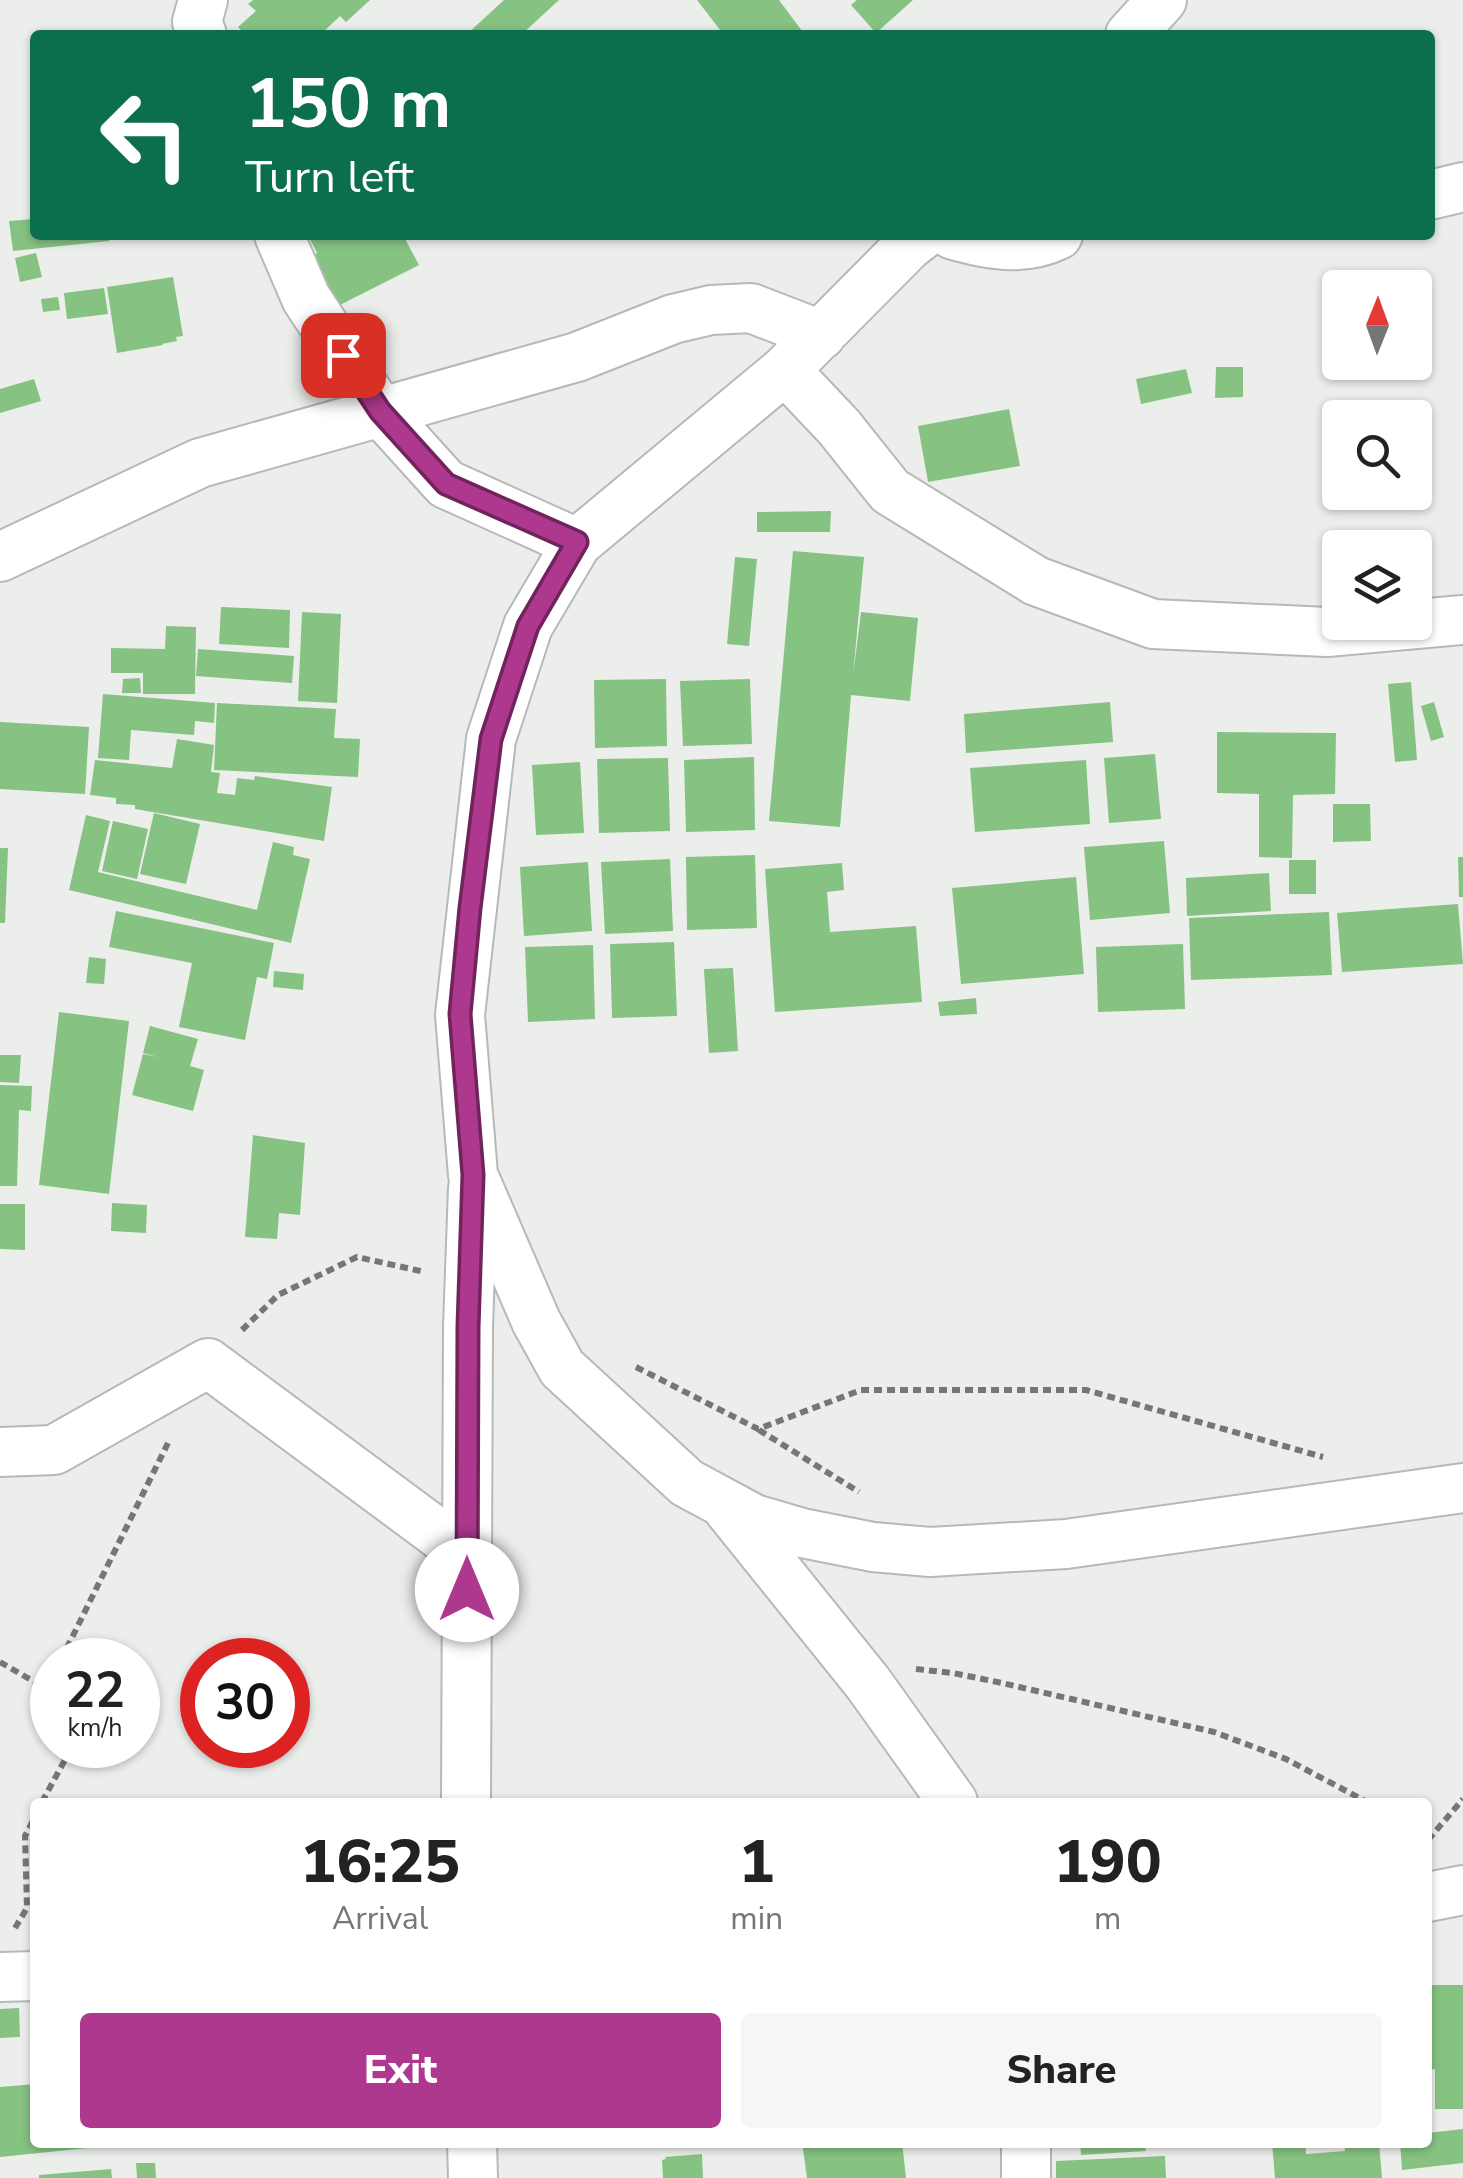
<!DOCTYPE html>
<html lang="en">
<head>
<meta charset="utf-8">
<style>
	body { margin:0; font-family:"Nunito Sans",sans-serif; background:#f6f6f6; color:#222; height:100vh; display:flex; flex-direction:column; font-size:38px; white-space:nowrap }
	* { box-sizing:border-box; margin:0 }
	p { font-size:32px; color:#767676 }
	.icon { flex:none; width:55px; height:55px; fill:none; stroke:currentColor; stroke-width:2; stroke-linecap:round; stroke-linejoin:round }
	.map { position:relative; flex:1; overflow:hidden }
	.side { position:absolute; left:30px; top:1798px; width:1402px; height:350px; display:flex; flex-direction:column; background:#fff; border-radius:10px; box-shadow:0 2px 8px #0004 }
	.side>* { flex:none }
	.top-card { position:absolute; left:30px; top:30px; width:1405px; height:210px; border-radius:10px; box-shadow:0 2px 8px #0004; background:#0b6e4f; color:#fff; overflow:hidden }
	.needle { width:65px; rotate:1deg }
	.fabs { position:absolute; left:1322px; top:270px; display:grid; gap:20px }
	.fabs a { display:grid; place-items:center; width:110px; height:110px; border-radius:10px; background:#fff; box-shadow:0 2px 8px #0004; font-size:50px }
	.speed { position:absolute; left:30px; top:1638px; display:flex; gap:20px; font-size:50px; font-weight:700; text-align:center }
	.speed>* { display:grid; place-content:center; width:130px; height:130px; border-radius:50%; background:#fff; box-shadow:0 2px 8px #0004; line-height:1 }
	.speed small { font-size:25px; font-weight:400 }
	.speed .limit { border:15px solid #d22; background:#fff; color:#111 }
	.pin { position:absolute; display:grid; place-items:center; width:85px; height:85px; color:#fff; margin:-42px; border-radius:20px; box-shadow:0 5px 15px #0006 }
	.me { position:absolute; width:110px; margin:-55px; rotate:0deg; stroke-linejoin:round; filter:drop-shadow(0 0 8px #0008) }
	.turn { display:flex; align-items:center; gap:35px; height:210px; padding:0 50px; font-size:45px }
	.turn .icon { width:130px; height:130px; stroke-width:2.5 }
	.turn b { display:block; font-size:70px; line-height:85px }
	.eta { display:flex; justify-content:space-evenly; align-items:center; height:170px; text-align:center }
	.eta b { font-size:60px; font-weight:800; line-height:70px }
	.button { display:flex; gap:20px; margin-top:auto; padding:20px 50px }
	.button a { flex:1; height:115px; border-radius:10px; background:#ae388e; color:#fff; font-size:40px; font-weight:800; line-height:115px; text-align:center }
	.button a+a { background:#f6f6f6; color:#222 }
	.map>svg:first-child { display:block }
	.building { fill:#86c282 }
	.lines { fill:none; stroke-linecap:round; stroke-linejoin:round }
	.minor-casing { stroke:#b7b9b6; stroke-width:52 }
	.path { stroke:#767676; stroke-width:6; stroke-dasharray:8 5; stroke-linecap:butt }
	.minor { stroke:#fff; stroke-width:48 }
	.route-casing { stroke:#71245c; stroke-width:25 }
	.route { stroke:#ae388e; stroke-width:18 }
</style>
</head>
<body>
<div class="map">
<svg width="1463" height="2178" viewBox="0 0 1463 2178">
	<rect width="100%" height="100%" fill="#eceeec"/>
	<path class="building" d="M 253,0 L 370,0 L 346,22 L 340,16 L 320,35 L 246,35 L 238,27 L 256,11 L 248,4 Z
		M 504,0 L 559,0 L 521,35 L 466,35 Z
		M 697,0 L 779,0 L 805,35 L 724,35 Z
		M 857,0 L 913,0 L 876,33 L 851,5 Z
		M 35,219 L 35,235 L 108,235 L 109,241 L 13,251 L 9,221 Z
		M 308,235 L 403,235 L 419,265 L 332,309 L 306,258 L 317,253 Z
		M 36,253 L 42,277 L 20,282 L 15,258 Z
		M 173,277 L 183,336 L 176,337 L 177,341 L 162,344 L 163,345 L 117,353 L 107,287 Z
		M 104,288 L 108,314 L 67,319 L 64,293 Z
		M 58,297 L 60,310 L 43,312 L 41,299 Z
		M 1216,367 L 1243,367 L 1243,397 L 1215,398 Z
		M 1186,369 L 1192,393 L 1141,404 L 1136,379 Z
		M 34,379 L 41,401 L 0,413 L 0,389 Z
		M 1009,409 L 1020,466 L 928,482 L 918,426 Z
		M 831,511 L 830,532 L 757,532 L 757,512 Z
		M 793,551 L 864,557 L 853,676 L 861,612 L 918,618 L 910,701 L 851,695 L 840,827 L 769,821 Z
		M 735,557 L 757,559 L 749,646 L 727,644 Z
		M 221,607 L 290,610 L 289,648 L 219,644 Z
		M 302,612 L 341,614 L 337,703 L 298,701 Z
		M 166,626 L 196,627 L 195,694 L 143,694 L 143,673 L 111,673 L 111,648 L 165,649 Z
		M 198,649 L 294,656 L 292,683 L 196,676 Z
		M 140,678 L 141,693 L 122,693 L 123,679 Z
		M 666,679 L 667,746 L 595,748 L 594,680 Z
		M 750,679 L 752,744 L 683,746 L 680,681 Z
		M 1411,682 L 1417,760 L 1395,762 L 1388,684 Z
		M 103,694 L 215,703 L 214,723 L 195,721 L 194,735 L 131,730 L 129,760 L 98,758 Z
		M 1110,702 L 1113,742 L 966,753 L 964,714 Z
		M 1434,702 L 1444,737 L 1431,741 L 1421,706 Z
		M 217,703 L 336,709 L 334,738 L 360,739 L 358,777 L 214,770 Z
		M 0,722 L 89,727 L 85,794 L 0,789 Z
		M 1217,732 L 1336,733 L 1335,794 L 1293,795 L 1292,858 L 1259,857 L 1259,794 L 1217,793 Z
		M 177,739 L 214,745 L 211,772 L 220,773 L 217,793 L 235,795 L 237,778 L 254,780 L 255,776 L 332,787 L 324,841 L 135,809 L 135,805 L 116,804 L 116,798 L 90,795 L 95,760 L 172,768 Z
		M 1155,754 L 1161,819 L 1109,823 L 1104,758 Z
		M 754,757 L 755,830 L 686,832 L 684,760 Z
		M 668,758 L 670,831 L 599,833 L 597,759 Z
		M 1086,760 L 1090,824 L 975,832 L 970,768 Z
		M 580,762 L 584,833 L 536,835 L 532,765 Z
		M 1333,804 L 1370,804 L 1371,841 L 1333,842 Z
		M 154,813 L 200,824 L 186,884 L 140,874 Z
		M 86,815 L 110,821 L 98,872 L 257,910 L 273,842 L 294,847 L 293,855 L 310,859 L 291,943 L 69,890 Z
		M 113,821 L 148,829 L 137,879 L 102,871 Z
		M 1164,841 L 1170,913 L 1090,920 L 1084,847 Z
		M 0,848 L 8,848 L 5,923 L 0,923 Z
		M 755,855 L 757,928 L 687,930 L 686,857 Z
		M 1458,857 L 1463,857 L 1463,897 L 1459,897 Z
		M 670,859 L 673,931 L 605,934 L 601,862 Z
		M 1289,860 L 1316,860 L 1316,894 L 1289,894 Z
		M 588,862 L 592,931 L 524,936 L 520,867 Z
		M 842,863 L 844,890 L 827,892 L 830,932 L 916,926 L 922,1002 L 775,1012 L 765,869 Z
		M 1269,873 L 1271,911 L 1187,916 L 1186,878 Z
		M 1076,877 L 1084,974 L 961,984 L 952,888 Z
		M 1458,904 L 1463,964 L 1342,972 L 1337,913 Z
		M 116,911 L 274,943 L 267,979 L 257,977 L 245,1040 L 179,1027 L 192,963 L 109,947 Z
		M 1329,912 L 1332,975 L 1191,980 L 1189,918 Z
		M 674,942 L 677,1016 L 612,1018 L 610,944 Z
		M 1183,944 L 1185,1009 L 1098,1012 L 1096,947 Z
		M 593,945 L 595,1019 L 528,1022 L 525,947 Z
		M 89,957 L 106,959 L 104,984 L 86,983 Z
		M 733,968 L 738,1051 L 709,1053 L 704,969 Z
		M 274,971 L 304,974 L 303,990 L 273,987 Z
		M 976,998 L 977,1014 L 940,1016 L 938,1002 Z
		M 59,1012 L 129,1021 L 109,1194 L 39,1185 Z
		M 150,1026 L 198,1039 L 190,1066 L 204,1070 L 193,1111 L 132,1095 L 143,1054 L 158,1057 L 143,1053 Z
		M 0,1055 L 21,1055 L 19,1083 L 0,1082 Z
		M 0,1085 L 32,1086 L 31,1111 L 19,1110 L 17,1186 L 0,1186 Z
		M 253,1135 L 305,1143 L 300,1215 L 279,1213 L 277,1239 L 245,1237 Z
		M 112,1203 L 147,1205 L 146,1233 L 111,1231 Z
		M 0,1204 L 25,1204 L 25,1250 L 0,1249 Z
		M 1428,1985 L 1463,1985 L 1463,2109 L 1435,2109 L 1435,2069 L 1428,2070 Z
		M 19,2008 L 20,2037 L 0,2038 L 0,2009 Z
		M 35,2084 L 35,2142 L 106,2142 L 107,2146 L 0,2157 L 0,2087 Z
		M 1463,2129 L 1463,2163 L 1402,2170 L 1400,2142 L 1428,2142 L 1428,2133 Z
		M 802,2142 L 902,2142 L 906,2178 L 807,2178 Z
		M 1080,2142 L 1145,2142 L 1146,2151 L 1081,2155 Z
		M 1272,2142 L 1306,2142 L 1306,2154 L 1345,2151 L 1344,2142 L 1379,2142 L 1382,2178 L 1275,2178 Z
		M 702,2154 L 703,2178 L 663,2178 L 662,2160 L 666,2159 L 665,2157 Z
		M 1165,2156 L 1166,2178 L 1056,2178 L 1056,2161 Z
		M 136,2163 L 155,2163 L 156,2178 L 137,2178 Z
		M 111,2169 L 112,2178 L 39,2178 L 39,2175 Z"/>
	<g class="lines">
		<defs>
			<path id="minor" d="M 202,35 L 197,22 L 203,0
				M 1130,35 L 1162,0
				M 1430,195 L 1463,187
				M 279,235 L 306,298 L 380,411 L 446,484 L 577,543
				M 922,235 L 908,246 L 785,370 L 577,543 L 528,626 L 491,739 L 460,1015 L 473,1175 L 536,1321 L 562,1368 L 687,1483 L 754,1519 L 802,1533 L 873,1547 L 930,1552 L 1066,1544 L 1463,1488
				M 953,235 C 989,245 1023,252 1058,235
				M 785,370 L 839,427 L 890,491 L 1036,581 L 1153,624 L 1327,632 L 1463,620
				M 0,557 L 200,463 L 577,357 L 673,319 L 711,310 L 751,308 L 821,335
				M 0,1452 L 54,1450 L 208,1363 L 467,1555
				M 724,1504 L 868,1683 L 953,1802
				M 466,1802 L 468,1327 L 473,1188
				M 1428,1897 L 1463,1890
				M 0,1977 L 35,1976
				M 472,2142 L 473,2178
				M 1026,2178 L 1026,2142"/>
		</defs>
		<use href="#minor" class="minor-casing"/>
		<path class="path" d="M 242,1330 L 278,1295 L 357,1257 L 425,1272
			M 636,1367 L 758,1429 L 861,1390 L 1086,1390 L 1323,1457
			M 759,1430 L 859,1492
			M 61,1660 L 168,1443
			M 0,1662 L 52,1692
			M 916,1669 L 953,1673 L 1002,1683 L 1214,1732 L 1286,1759 L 1367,1802
			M 47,1688 L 52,1677
			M 42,1802 L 73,1745
			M 1428,1840 L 1463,1799
			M 15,1928 L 27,1908 L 25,1836 L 35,1817"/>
		<use href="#minor" class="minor"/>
	</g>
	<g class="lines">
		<defs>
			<path id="route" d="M 343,355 L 380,411 L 446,484 L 577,542 L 528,626 L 491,739 L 470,908 L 460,1014 L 473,1175 L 468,1327 L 467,1590"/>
		</defs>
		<use href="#route" class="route-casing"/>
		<use href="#route" class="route"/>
	</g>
</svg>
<div class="fabs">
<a><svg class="needle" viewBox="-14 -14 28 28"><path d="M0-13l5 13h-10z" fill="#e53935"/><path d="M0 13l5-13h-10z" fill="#767676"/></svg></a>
<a><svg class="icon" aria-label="search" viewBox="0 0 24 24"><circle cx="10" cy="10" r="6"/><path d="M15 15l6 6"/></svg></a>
<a><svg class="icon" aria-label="layers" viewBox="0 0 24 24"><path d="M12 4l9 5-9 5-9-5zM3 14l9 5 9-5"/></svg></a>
</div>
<div class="speed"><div>22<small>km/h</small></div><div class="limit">30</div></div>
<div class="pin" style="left:343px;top:355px;background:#d93025"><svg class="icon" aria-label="arrive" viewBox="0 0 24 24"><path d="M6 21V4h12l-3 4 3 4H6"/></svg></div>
<svg class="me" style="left:467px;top:1590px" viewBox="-20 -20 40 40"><circle r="19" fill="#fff"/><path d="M0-13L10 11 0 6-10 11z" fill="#ae388e"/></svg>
<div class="top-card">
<div class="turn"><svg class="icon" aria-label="left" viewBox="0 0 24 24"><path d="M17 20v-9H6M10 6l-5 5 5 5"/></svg><div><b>150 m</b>Turn left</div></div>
</div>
<section class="side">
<div class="eta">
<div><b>16:25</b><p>Arrival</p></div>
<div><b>1</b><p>min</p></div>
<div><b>190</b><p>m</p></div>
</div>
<div class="button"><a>Exit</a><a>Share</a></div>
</section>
</div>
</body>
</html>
